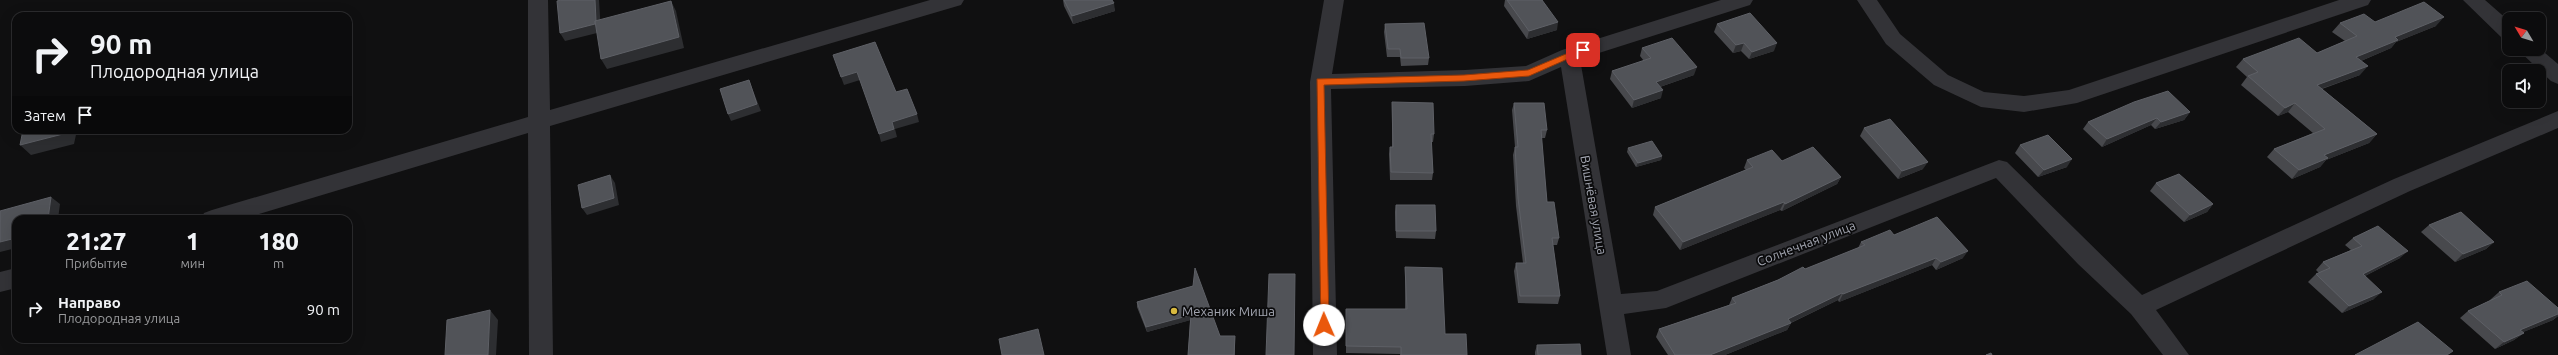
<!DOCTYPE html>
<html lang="ru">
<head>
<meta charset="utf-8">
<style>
	body { margin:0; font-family:Ubuntu,sans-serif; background:#1a1a1b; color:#f1f3f6; height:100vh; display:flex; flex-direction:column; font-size:15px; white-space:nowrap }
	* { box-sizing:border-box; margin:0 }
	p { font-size:13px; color:#9a9b9d }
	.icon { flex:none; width:22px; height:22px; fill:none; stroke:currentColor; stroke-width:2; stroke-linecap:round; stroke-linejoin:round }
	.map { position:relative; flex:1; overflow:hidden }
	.sheet { position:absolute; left:12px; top:215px; width:340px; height:128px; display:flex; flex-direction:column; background:#0c0c0d; border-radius:12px; box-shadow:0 4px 16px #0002,0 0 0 1px #2c2c2e }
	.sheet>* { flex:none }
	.top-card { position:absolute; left:12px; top:12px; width:340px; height:122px; border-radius:12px; box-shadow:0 4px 16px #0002,0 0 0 1px #2c2c2e; background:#0c0c0d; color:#f1f3f6; overflow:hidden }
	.needle { width:26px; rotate:308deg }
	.fabs { position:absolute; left:2502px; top:12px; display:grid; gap:8px }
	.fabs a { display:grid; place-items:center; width:44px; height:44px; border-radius:8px; background:#0c0c0d; box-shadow:0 4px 16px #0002,0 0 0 1px #2c2c2e; font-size:20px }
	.pin { position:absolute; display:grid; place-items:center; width:34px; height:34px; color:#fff; margin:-17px; border-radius:8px; box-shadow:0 2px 6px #0006 }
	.me { position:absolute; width:44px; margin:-22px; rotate:359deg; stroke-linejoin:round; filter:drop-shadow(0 0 3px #0008) }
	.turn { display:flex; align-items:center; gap:14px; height:84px; padding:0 12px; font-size:18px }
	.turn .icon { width:52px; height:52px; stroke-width:2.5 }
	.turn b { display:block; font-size:28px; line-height:34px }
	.then { display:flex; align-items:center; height:38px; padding:0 12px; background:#0003; gap:8px; font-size:15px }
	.eta { display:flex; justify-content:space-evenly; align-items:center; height:68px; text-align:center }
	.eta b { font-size:24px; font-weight:800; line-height:28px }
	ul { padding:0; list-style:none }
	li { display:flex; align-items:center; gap:12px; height:52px; padding:0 12px }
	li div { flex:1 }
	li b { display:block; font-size:15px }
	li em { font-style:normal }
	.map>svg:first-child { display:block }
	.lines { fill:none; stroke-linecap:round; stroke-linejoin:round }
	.minor { fill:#333337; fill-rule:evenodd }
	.wall { fill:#48494d }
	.shaded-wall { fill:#2d2e31 }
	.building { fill:#515358; stroke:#5e6066 }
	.route { fill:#ea580c; stroke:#983908 }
	.poi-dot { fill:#d9ba3f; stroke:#0b0b0c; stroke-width:1.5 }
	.labels { text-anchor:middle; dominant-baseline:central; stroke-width:3.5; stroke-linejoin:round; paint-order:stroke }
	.street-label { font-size:13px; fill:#a2a5b0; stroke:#0b0b0c }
	.poi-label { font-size:13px; fill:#a2a5b0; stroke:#0b0b0c; text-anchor:start }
</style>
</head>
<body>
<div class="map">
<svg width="2558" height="355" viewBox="0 0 2558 355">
	<rect width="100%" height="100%" fill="#101011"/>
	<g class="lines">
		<path class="minor" d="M 528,0 L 548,0 L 550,110 L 930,0 L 964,0 L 961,5 L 550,126 L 553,355 L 529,355 L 528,133 L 242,219 L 201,219 L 204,213 L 212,210 L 528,117 Z
			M 1324,0 L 1344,0 L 1332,74 L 1465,70 L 1526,66 L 1562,50 L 1721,0 L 1753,0 L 1750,5 L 1580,59 L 1621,294 L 1657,291 L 1999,160 L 2007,162 L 2142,295 L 2394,179 L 2558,111 L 2558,128 L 2410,191 L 2156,310 L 2189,355 L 2163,355 L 2131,314 L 2078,264 L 1996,178 L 1666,308 L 1624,314 L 1631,355 L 1607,355 L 1561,67 L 1529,81 L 1465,86 L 1331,89 L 1337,355 L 1313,355 L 1310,82 Z
			M 1857,0 L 1877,0 L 1900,34 L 1948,75 L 1984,92 L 2024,96 L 2069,90 L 2339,0 L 2371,0 L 2368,5 L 2077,103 L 2024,112 L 1981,107 L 1934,85 L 1886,44 Z
			M 2463,0 L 2485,0 L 2509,21 L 2509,40 L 2502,38 Z
			M 2539,48 L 2558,64 L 2558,84 L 2551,81 L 2517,49 Z
			M 16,268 L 16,288 L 0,292 L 0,272 Z"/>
	</g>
	<path class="wall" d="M 1063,0 L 1112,0 L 1115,11 L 1073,24 L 1064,6 Z
		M 1505,0 L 1542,0 L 1557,30 L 1527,39 L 1504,6 Z
		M 2375,22 L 2436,26 L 2396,42 L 2391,48 L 2361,61 L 2360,75 L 2322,89 L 2377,134 L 2369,143 L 2326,160 L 2320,167 L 2292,179 L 2267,157 L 2274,149 L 2313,133 L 2288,112 L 2278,116 L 2241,85 L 2247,77 L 2236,67 L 2243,59 L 2317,53 L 2345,41 L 2332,32 L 2340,23 Z
		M 1385,24 L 1429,58 L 1428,65 L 1401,66 L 1400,57 L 1387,57 L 1384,32 Z
		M 1717,24 L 1774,51 L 1749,59 L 1741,51 L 1733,53 L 1714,32 Z
		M 1642,48 L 1694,75 L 1660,87 L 1661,98 L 1632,108 L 1610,79 L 1612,71 L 1644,61 L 1640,56 Z
		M 1392,102 L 1434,134 L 1433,142 L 1431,142 L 1433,173 L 1432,180 L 1390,180 L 1389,154 L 1390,147 L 1392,147 Z
		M 1514,103 L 1547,130 L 1545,138 L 1541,138 L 1547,202 L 1559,238 L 1557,245 L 1553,245 L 1560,296 L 1558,304 L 1518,303 L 1514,271 L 1516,263 L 1523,263 L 1516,206 L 1513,155 L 1515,147 L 1512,110 Z
		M 2190,112 L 2184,120 L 2155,129 L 2151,125 L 2102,147 L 2083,129 L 2088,122 Z
		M 1864,128 L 1923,169 L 1898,179 L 1860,136 Z
		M 2020,145 L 2067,167 L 2038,177 L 2015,153 Z
		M 1628,148 L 1662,156 L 1661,160 L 1636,167 L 1627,152 Z
		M 1747,160 L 1782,161 L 1841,177 L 1837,184 L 1782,211 L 1780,210 L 1680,250 L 1653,215 L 1655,207 L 1746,170 L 1744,168 Z
		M 2156,183 L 2213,204 L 2207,212 L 2184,222 L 2150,191 Z
		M 1396,205 L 1436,231 L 1435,239 L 1396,238 L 1395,212 Z
		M 2429,225 L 2494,242 L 2486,249 L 2455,262 L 2421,232 Z
		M 1894,235 L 1963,258 L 1936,270 L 1932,265 L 1839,302 L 1838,300 L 1791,323 L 1787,330 L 1725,355 L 1668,355 L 1656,337 L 1659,329 L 1729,305 L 1732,298 L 1858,248 L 1861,242 Z
		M 2353,238 L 2400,258 L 2365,276 L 2374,299 L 2342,313 L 2308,282 L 2316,274 L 2319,273 L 2316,270 L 2323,262 L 2351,250 L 2345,245 Z
		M 1405,267 L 1445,334 L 1467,355 L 1400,355 L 1400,354 L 1346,353 L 1346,309 L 1405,309 Z
		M 1193,286 L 1220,336 L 1235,336 L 1235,355 L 1188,355 L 1190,320 L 1147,332 L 1137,307 L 1137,302 Z
		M 2499,292 L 2558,308 L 2558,316 L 2553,320 L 2523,332 L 2524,333 L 2514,340 L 2495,349 L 2460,318 L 2468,311 L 2491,300 L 2490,300 Z
		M 1537,345 L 1581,355 L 1535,355 L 1535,352 Z"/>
	<path class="shaded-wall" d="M 595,0 L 599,0 L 601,32 L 565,41 L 560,33 Z
		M 671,1 L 676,11 L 684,48 L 607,69 L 601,59 Z
		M 1114,3 L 1115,11 L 1073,24 L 1072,16 Z
		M 2444,17 L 2436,26 L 2396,42 L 2391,48 L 2349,66 L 2356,57 L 2395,37 Z
		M 1558,22 L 1557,30 L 1527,39 L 1529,31 Z
		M 1744,43 L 1741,51 L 1733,53 L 1736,45 Z
		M 1777,43 L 1774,51 L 1749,59 L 1752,52 Z
		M 2368,66 L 2360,75 L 2309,93 L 2317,85 Z
		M 1697,67 L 1694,75 L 1654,89 L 1656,82 Z
		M 857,72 L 860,80 L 844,85 L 841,77 Z
		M 749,80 L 761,111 L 731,121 L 728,114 Z
		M 1663,90 L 1661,98 L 1632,108 L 1634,100 Z
		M 2295,103 L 2288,112 L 2278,116 L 2285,108 Z
		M 2190,112 L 2184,120 L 2155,129 L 2161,122 Z
		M 917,114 L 919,122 L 895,129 L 897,137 L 881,142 L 879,134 L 892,122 Z
		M 2157,118 L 2151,125 L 2102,147 L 2107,139 Z
		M 64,130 L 77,130 L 74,144 L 31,155 L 20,145 Z
		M 2377,134 L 2369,143 L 2326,160 L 2320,167 L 2292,179 L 2299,170 L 2324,155 Z
		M 1662,156 L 1661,160 L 1636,167 L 1638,163 Z
		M 2072,159 L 2067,167 L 2038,177 L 2044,170 Z
		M 1928,162 L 1923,169 L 1898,179 L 1902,171 Z
		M 610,175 L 615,183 L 619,205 L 587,215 L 582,208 Z
		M 1841,177 L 1837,184 L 1782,211 L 1785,204 Z
		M 51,197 L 60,204 L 58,219 L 48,219 Z
		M 1784,202 L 1780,210 L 1680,250 L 1683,242 Z
		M 2213,204 L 2207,212 L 2184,222 L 2190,215 Z
		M 16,238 L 16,248 L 0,252 L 0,242 Z
		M 2494,242 L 2486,249 L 2455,262 L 2463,254 Z
		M 1968,251 L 1963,258 L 1936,270 L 1941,262 Z
		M 2408,251 L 2400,258 L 2355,281 L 2363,274 Z
		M 1936,258 L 1932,265 L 1839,302 L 1843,294 Z
		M 2382,292 L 2374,299 L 2342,313 L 2349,306 Z
		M 1842,293 L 1838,300 L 1784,326 L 1788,319 Z
		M 490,310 L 498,320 L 496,355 L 488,355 Z
		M 2558,314 L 2558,316 L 2553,320 L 2511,337 L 2520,330 Z
		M 1191,315 L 1191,320 L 1147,332 L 1146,327 Z
		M 1791,323 L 1787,330 L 1725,355 L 1710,355 Z
		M 2524,333 L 2514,340 L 2495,349 L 2504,342 Z"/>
	<path class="building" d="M 561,0 L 595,0 L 596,21 L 595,21 L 595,24 L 560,33 L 557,1 Z
		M 1064,0 L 1112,0 L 1114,3 L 1072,16 Z
		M 1507,0 L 1542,0 L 1558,22 L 1529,31 Z
		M 671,1 L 679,37 L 601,59 L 595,21 Z
		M 2424,2 L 2444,17 L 2395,37 L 2398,40 L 2356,57 L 2368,66 L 2317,85 L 2377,134 L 2324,155 L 2328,158 L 2299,170 L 2274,149 L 2325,129 L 2295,103 L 2285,108 L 2248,76 L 2258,72 L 2243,59 L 2299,38 L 2317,53 L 2357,36 L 2340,23 L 2364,14 L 2375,22 Z
		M 1750,13 L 1777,43 L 1752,52 L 1744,43 L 1736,45 L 1717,24 Z
		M 1424,23 L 1429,58 L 1401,58 L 1400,49 L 1388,49 L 1385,24 Z
		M 1672,38 L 1697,67 L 1656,82 L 1663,90 L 1634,100 L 1612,71 L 1651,58 L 1642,48 Z
		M 875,42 L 896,92 L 907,89 L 917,114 L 892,122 L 894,129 L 879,134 L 857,72 L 841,77 L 833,55 Z
		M 749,80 L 757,104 L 728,114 L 720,89 Z
		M 2168,91 L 2190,112 L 2161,122 L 2157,118 L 2107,139 L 2088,122 L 2134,102 Z
		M 1392,102 L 1433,103 L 1434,134 L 1431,134 L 1433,173 L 1391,172 L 1390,147 L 1393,147 Z
		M 1514,103 L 1544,103 L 1547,130 L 1541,130 L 1547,202 L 1554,202 L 1559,238 L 1552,238 L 1560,296 L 1520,296 L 1516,263 L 1526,263 L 1518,198 L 1515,147 L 1518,147 Z
		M 1890,119 L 1928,162 L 1902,171 L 1864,128 Z
		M 23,130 L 64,130 L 63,134 L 20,145 Z
		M 2048,135 L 2072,159 L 2044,170 L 2020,145 Z
		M 1652,141 L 1662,156 L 1638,163 L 1628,148 Z
		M 1813,147 L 1841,177 L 1785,204 L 1784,202 L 1683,242 L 1655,207 L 1753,167 L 1747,160 L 1772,150 L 1782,161 Z
		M 2179,174 L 2213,204 L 2190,215 L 2156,183 Z
		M 610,175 L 614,198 L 582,208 L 578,185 Z
		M 51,197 L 48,219 L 16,219 L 16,238 L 0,242 L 0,211 Z
		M 1396,205 L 1435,205 L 1436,231 L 1396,231 Z
		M 2461,212 L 2494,242 L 2463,254 L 2429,225 Z
		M 1937,217 L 1968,251 L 1941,262 L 1936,258 L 1843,294 L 1842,293 L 1788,319 L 1791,323 L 1710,355 L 1675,355 L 1659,329 L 1736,303 L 1732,298 L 1778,280 L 1803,267 L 1805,269 L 1865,245 L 1861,242 L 1890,230 L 1894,235 Z
		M 2378,226 L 2408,251 L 2363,274 L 2382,292 L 2349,306 L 2316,274 L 2330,268 L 2323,262 L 2362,246 L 2353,238 Z
		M 1405,267 L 1442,268 L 1445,334 L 1466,334 L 1467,355 L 1401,355 L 1401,347 L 1346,346 L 1346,309 L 1407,309 Z
		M 1195,268 L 1220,336 L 1235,336 L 1234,355 L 1188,355 L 1191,315 L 1146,327 L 1137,302 L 1193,286 Z
		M 1269,274 L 1295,274 L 1294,355 L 1266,355 Z
		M 2527,281 L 2558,308 L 2558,314 L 2520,330 L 2524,333 L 2504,342 L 2468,311 L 2502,295 L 2499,292 Z
		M 490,310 L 488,355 L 445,355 L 447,320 Z
		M 2418,322 L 2453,351 L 2447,355 L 2355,355 Z
		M 1038,329 L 1044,355 L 1002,355 L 999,339 Z
		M 1580,344 L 1581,355 L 1538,355 L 1537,345 Z
		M 1991,353 L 1992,355 L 1986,355 Z"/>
	<path class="route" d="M 1580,48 L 1588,50 L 1529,76 L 1464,81 L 1324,85 L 1329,325 L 1324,329 L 1321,328 L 1317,79 L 1464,75 L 1528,70 Z"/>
	<circle class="poi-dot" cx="1174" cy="311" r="4"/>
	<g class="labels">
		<g class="street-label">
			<text transform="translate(1594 205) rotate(80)">Вишнёвая улица</text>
			<text transform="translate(1806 243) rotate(-21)">Солнечная улица</text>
		</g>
		<g class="poi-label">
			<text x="1182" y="311">Механик Миша</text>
		</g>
	</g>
</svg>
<div class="fabs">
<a><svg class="needle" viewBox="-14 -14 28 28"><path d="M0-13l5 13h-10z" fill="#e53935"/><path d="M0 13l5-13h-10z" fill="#9a9b9d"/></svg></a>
<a><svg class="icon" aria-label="sound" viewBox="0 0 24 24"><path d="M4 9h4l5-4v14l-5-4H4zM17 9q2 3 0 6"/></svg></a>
</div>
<div class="pin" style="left:1583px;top:50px;background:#d93025"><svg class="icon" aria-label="arrive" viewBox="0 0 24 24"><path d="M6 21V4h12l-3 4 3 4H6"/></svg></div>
<svg class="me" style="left:1324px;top:325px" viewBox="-20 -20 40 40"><circle r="19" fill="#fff"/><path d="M0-13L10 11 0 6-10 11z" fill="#ea580c"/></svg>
<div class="top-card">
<div class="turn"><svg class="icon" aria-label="right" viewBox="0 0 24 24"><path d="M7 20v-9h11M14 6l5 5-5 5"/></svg><div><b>90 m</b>Плодородная улица</div></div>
<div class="then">Затем<svg class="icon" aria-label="arrive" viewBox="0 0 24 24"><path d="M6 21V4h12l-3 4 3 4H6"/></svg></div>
</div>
<section class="sheet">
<div class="eta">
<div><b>21:27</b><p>Прибытие</p></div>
<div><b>1</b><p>мин</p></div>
<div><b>180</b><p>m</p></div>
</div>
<ul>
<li><svg class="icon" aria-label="right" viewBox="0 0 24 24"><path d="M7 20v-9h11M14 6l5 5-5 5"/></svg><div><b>Направо</b><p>Плодородная улица</p></div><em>90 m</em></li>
</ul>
</section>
</div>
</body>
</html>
